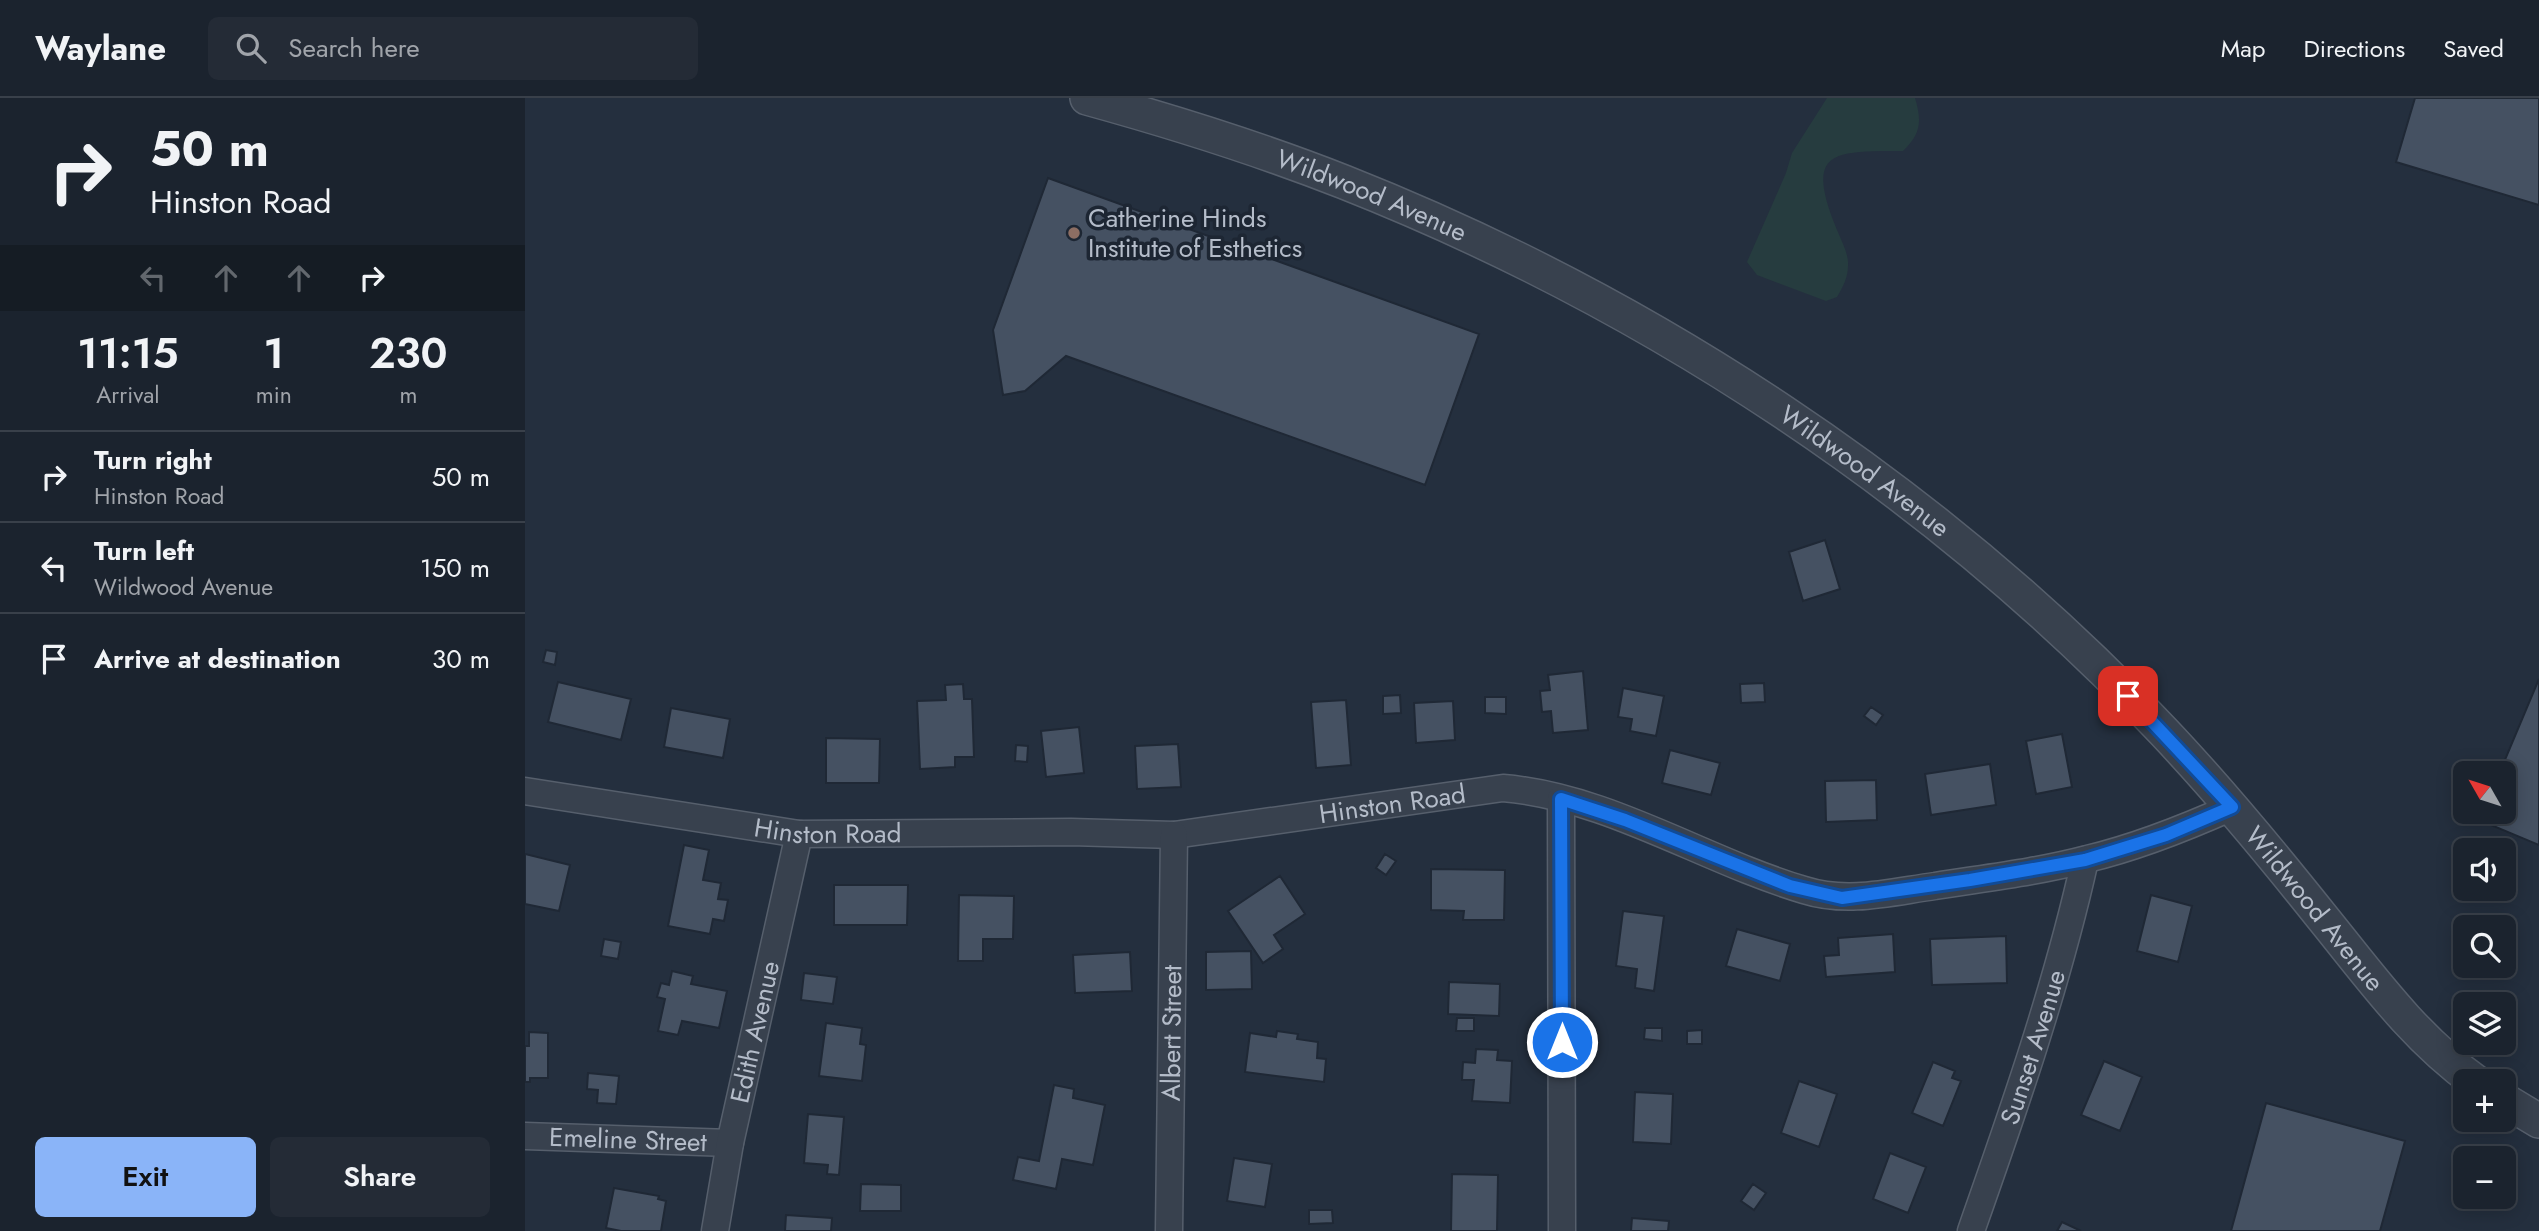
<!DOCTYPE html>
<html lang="en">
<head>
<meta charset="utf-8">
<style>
	body { margin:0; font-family:Jost,sans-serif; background:#242b36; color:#f1f3f6; height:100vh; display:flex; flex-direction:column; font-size:26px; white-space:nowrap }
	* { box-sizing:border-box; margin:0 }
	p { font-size:23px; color:#a0a4aa }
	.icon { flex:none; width:38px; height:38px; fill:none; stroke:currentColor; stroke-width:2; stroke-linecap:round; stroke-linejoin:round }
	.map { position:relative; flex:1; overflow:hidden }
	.drawer { display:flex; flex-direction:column; background:#1b232e; width:525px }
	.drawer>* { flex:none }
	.guide { background:#1b232e; color:#f1f3f6; overflow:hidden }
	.needle { width:46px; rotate:309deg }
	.controls { position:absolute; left:1928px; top:663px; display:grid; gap:14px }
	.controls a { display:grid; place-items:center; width:63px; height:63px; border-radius:10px; background:#1b232e; box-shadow:0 4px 18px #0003,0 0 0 2px #39404a; font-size:35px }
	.pin { position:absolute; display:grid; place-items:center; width:60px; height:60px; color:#fff; margin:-30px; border-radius:14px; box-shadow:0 4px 10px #0006 }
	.me { position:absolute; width:77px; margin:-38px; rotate:0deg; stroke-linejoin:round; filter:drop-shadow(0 0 5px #0008) }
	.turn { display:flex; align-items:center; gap:24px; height:147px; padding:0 35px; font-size:32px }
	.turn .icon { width:91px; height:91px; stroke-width:2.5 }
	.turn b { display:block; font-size:49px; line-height:60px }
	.lanes { display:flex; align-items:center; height:66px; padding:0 35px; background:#0003; justify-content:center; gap:35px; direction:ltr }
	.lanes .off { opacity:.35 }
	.eta { display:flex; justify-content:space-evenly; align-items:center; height:119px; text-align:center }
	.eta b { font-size:42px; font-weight:600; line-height:49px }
	.action { display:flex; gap:14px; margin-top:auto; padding:14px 35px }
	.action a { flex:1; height:80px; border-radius:10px; background:#8ab4f8; color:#111; font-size:28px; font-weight:600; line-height:80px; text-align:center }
	.action a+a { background:#242b36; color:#f1f3f6 }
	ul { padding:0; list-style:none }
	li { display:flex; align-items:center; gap:21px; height:91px; padding:0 35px; border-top:2px solid #39404a }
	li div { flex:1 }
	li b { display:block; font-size:26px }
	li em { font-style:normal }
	header { display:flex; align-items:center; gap:42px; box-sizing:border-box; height:98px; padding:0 35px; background:#1b232e; border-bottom:2px solid #39404a }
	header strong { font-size:33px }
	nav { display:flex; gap:38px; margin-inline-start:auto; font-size:24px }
	.search { width:490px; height:63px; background:#242b36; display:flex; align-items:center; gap:18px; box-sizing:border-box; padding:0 24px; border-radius:10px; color:#a0a4aa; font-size:26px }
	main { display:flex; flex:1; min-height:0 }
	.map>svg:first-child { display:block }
	.green { fill:#263c3f }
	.building { fill:#455162; stroke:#1f2835; stroke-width:2 }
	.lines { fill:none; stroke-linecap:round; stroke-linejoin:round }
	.minor-casing { stroke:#565f6c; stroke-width:29 }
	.tertiary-casing { stroke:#565f6c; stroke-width:36 }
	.minor { stroke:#38414e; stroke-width:26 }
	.tertiary { stroke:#38414e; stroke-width:33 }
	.route-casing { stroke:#114b97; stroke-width:18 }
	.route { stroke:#1a73e8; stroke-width:12 }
	.education-dot { fill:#8d6e63; stroke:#1d2633; stroke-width:2.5 }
	.labels { text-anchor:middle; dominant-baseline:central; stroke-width:7; stroke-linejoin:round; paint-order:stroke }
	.street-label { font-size:26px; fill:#b4bcc9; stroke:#1d2633 }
	.poi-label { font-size:26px; fill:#b4bcc9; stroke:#1d2633; text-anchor:start }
</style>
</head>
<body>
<header>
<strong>Waylane</strong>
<div class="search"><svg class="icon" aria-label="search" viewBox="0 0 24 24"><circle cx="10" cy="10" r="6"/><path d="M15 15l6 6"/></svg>Search here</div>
<nav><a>Map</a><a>Directions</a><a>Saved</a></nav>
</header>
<main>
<section class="drawer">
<div class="guide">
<div class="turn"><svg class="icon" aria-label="right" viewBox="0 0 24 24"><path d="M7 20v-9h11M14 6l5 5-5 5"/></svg><div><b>50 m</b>Hinston Road</div></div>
<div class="lanes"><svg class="icon off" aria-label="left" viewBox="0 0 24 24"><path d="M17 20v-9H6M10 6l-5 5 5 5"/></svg><svg class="icon off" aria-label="ahead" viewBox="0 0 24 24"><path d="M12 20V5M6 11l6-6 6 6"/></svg><svg class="icon off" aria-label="ahead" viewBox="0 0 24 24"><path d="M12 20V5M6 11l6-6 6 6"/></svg><svg class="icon" aria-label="right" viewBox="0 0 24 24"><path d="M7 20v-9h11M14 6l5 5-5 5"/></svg></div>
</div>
<div class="eta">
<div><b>11:15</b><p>Arrival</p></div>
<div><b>1</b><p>min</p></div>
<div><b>230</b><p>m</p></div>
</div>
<ul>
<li><svg class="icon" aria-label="right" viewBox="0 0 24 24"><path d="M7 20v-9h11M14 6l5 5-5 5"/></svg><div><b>Turn right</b><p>Hinston Road</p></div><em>50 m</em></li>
<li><svg class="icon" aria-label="left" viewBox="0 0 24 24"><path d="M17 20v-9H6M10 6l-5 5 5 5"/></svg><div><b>Turn left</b><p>Wildwood Avenue</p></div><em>150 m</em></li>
<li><svg class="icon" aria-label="arrive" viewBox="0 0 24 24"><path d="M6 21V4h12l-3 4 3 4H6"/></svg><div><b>Arrive at destination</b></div><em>30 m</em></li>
</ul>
<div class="action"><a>Exit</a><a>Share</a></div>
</section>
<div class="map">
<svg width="2014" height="1133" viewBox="0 0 2014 1133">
	<rect width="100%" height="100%" fill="#242f3e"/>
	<path class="green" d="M 1302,0 L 1390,0 C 1397,23 1396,36 1378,53 C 1307,53 1279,52 1312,132 C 1316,142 1324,156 1323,168 C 1323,179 1318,189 1312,199 L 1301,203 L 1232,177 L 1222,164 L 1261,75 L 1267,55 Z"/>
	<path class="building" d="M 1890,0 L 2014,0 L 2014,107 L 1871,64 Z
		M 523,80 L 954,236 L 900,387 L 541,258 L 500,293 L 478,297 L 468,232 Z
		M 1300,442 L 1315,491 L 1278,503 L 1264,454 Z
		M 21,552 L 32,554 L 30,567 L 18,564 Z
		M 1058,573 L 1063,632 L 1028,635 L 1026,613 L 1017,614 L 1015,593 L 1025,592 L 1023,577 Z
		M 2014,581 L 2014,747 L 1954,722 L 1957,714 L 1979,714 L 1979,676 L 1974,676 Z
		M 33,584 L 106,601 L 96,642 L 23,624 Z
		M 1239,585 L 1240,604 L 1216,605 L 1215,586 Z
		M 438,586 L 439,601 L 447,601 L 449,659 L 430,659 L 430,669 L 395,671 L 392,603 L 421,602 L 420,587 Z
		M 1098,590 L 1139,598 L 1131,638 L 1105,633 L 1107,621 L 1093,619 Z
		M 875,597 L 876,615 L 858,616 L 858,598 Z
		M 960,599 L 981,599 L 981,616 L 960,615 Z
		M 821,602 L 826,667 L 791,670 L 786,604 Z
		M 928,603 L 930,642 L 891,645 L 889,605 Z
		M 1346,609 L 1358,617 L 1351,627 L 1339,618 Z
		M 146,610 L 205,621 L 198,660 L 139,649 Z
		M 554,629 L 559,675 L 521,679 L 516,633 Z
		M 1537,636 L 1547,689 L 1511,696 L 1501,643 Z
		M 301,640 L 355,641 L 354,685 L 301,685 Z
		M 653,646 L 656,689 L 612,691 L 610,648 Z
		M 491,647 L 503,648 L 502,664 L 490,663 Z
		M 1145,652 L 1195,665 L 1186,697 L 1137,685 Z
		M 1465,666 L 1471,707 L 1406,717 L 1400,676 Z
		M 1351,682 L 1352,722 L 1301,724 L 1300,683 Z
		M 159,747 L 184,752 L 178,782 L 196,785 L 193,801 L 203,802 L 199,823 L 188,821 L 185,836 L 143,828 Z
		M 0,756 L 45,767 L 34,813 L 0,806 Z
		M 860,756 L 871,763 L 861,777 L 851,770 Z
		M 906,771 L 980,772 L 979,822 L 938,822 L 939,813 L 906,812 Z
		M 755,778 L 780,816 L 749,837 L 758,851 L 738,865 L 703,813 Z
		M 309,787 L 383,787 L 382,827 L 309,827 Z
		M 434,797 L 489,798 L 488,841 L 458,841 L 458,863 L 433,863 Z
		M 1626,797 L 1667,808 L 1653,864 L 1612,853 Z
		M 1098,813 L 1139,818 L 1129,893 L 1110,890 L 1112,871 L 1091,868 Z
		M 1212,831 L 1265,846 L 1255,883 L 1201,868 Z
		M 1368,836 L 1370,874 L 1301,879 L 1299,858 L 1314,857 L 1313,840 Z
		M 1481,838 L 1482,885 L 1407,887 L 1405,841 Z
		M 79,841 L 96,844 L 93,861 L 76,858 Z
		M 726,853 L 727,891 L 681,892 L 681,854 Z
		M 605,854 L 607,893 L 550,895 L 548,857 Z
		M 147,873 L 168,878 L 166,886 L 202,893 L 194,930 L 157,923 L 153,937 L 133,933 L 140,901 L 132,899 L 136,885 L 144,887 Z
		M 279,875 L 312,879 L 308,906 L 276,902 Z
		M 924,884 L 975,886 L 974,918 L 923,916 Z
		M 932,920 L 949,920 L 949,933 L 931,933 Z
		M 301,925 L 337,930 L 335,946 L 341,947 L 337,983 L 294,978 Z
		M 1120,930 L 1137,930 L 1137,943 L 1119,941 Z
		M 1177,932 L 1177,946 L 1162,946 L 1162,933 Z
		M 752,933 L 773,936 L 772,941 L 793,944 L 792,960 L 801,961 L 799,984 L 720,974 L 725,935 L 751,939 Z
		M 4,934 L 23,935 L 23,980 L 5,980 L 5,984 L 0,984 L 0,948 L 4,948 Z
		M 951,951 L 973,952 L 972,962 L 987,963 L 985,1005 L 947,1003 L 949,982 L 937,982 L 938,964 L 950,965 Z
		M 1579,963 L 1617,979 L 1595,1033 L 1556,1017 Z
		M 1408,964 L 1430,973 L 1427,980 L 1436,983 L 1418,1028 L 1387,1015 Z
		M 63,975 L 94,978 L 91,1006 L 72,1005 L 73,992 L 62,991 Z
		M 1274,983 L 1312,996 L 1294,1049 L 1256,1035 Z
		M 529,987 L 549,991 L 548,1000 L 580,1007 L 568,1067 L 537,1061 L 531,1091 L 488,1082 L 493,1059 L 514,1063 Z
		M 1110,994 L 1148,996 L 1146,1046 L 1108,1044 Z
		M 1741,1005 L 1880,1043 L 1855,1133 L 1706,1133 Z
		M 283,1016 L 319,1019 L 314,1077 L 302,1076 L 303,1067 L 279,1065 Z
		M 1365,1055 L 1401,1069 L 1383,1115 L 1348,1101 Z
		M 709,1060 L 747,1066 L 740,1109 L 702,1103 Z
		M 927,1076 L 973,1077 L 972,1133 L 926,1133 Z
		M 336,1086 L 376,1087 L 376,1113 L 335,1113 Z
		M 1228,1086 L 1241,1095 L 1229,1112 L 1216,1103 Z
		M 89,1090 L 134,1098 L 133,1101 L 141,1103 L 136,1133 L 96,1133 L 81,1130 Z
		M 784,1112 L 807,1112 L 808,1125 L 784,1126 Z
		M 261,1117 L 307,1120 L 306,1133 L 260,1133 Z
		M 1107,1120 L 1144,1123 L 1143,1133 L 1106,1133 Z
		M 1537,1124 L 1556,1133 L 1532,1133 Z"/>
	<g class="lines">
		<defs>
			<g id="minor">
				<path id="s1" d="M 0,693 L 274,736 L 546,734 L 649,737 L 978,690 C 1084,699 1178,762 1279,792 C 1323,806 1366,794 1410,788 C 1460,780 1513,774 1562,761 C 1613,749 1660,730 1707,709"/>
				<path d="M 1036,701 L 1037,1133"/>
				<path id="s2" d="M 0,1038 L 205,1045"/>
				<path id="s3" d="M 190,1133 L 205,1045 L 274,736"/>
				<path id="s4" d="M 644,1133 L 649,737"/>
				<path id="s5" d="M 1446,1133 C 1489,1011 1532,888 1560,762"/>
			</g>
			<g id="tertiary">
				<path id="s6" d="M 562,0 C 649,24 735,51 819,84 C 1125,205 1411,393 1638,633 C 1694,692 1746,755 1797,819 C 1845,878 1888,939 1951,984"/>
				<path d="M 1979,1002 L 2014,1023"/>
			</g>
		</defs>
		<use href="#minor" class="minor-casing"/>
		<use href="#tertiary" class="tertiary-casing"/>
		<use href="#minor" class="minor"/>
		<use href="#tertiary" class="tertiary"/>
	</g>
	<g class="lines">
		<defs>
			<path id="route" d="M 1037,944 L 1036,701 L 1100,722 L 1265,788 L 1317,800 L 1445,782 L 1560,762 L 1641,737 L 1707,709 L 1603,598"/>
		</defs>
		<use href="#route" class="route-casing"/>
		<use href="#route" class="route"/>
	</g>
	<circle class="education-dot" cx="549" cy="135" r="7"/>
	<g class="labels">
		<g class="street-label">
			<text stroke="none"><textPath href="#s6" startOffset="301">Wildwood Avenue</textPath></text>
			<text stroke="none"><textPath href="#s6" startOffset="868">Wildwood Avenue</textPath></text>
			<text stroke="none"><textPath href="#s1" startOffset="873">Hinston Road</textPath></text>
			<text stroke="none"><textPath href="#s1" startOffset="306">Hinston Road</textPath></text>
			<text stroke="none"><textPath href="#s6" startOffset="1498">Wildwood Avenue</textPath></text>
			<text stroke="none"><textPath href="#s3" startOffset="203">Edith Avenue</textPath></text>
			<text stroke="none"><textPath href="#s4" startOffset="198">Albert Street</textPath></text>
			<text stroke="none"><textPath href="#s5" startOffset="194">Sunset Avenue</textPath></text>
			<text stroke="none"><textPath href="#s2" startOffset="103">Emeline Street</textPath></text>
		</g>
		<g class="poi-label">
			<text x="563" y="120">Catherine Hinds<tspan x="563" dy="30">Institute of Esthetics</tspan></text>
		</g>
	</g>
</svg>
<div class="controls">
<a><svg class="needle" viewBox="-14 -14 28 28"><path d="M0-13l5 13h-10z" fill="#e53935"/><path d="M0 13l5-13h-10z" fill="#a0a4aa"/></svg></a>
<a><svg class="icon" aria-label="sound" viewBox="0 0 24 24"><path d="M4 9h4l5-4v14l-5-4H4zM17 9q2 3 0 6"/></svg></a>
<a><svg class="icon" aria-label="search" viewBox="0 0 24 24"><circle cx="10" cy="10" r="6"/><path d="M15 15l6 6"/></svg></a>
<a><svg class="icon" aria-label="layers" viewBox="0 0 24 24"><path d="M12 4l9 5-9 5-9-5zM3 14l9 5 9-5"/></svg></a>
<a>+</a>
<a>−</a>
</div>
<div class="pin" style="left:1603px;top:598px;background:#d93025"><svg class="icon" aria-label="arrive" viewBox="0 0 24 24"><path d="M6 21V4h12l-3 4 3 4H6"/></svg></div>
<svg class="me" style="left:1037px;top:944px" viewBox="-20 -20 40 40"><circle r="17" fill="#1a73e8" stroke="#fff" stroke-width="3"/><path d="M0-11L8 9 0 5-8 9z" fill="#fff"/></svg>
</div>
</main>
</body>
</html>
